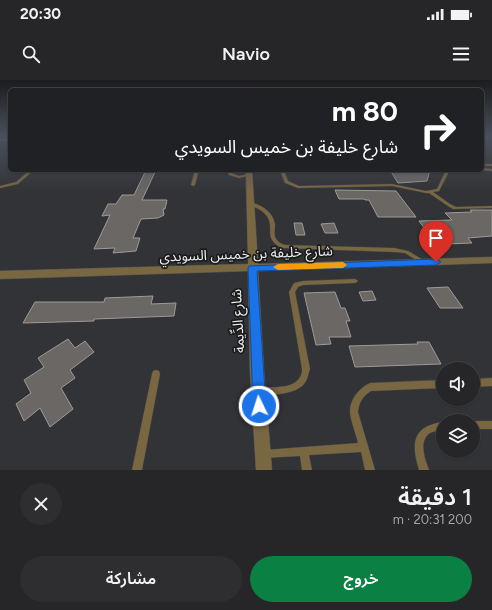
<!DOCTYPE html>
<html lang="ar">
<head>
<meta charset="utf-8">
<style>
	body { margin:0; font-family:Figtree,"Noto Sans Arabic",sans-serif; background:#2e2e30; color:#f1f3f6; direction:rtl; height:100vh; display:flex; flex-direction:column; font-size:15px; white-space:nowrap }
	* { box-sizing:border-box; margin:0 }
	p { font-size:13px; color:#a4a5a8 }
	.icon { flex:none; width:22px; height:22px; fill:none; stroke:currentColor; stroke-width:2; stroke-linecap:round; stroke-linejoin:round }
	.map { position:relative; height:390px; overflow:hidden; direction:ltr }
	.details { display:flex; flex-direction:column; background:#262628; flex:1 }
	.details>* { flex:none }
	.hud { position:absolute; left:8px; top:8px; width:476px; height:84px; border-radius:6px; box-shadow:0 1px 3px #0004,0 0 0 1px #424345; direction:rtl; background:#202124; color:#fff; overflow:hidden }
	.controls { position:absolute; left:436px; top:282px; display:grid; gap:8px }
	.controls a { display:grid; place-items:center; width:44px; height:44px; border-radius:50%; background:#262628; box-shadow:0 1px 3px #0004,0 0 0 1px #424345; font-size:20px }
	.pin { position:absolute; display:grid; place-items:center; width:34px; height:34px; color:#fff; margin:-41px -17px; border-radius:50% 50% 50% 0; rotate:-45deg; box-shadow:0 0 4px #0007 }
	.pin .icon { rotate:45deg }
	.me { position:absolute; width:44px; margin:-22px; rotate:356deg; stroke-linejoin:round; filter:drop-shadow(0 0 3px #0008) }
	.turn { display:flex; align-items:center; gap:14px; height:84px; padding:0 20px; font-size:18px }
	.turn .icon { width:52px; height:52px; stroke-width:2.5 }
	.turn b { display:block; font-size:28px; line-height:34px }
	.round { display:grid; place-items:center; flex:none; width:42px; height:42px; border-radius:21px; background:#2e2e30 }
	.summary { display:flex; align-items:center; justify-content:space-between; height:68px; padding:0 20px }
	h1 { font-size:24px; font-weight:600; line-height:30px }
	.button { display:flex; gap:8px; margin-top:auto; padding:8px 20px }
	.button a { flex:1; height:46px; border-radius:24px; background:#0b8043; color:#fff; font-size:16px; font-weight:600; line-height:46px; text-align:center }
	.button a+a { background:#2e2e30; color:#f1f3f6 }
	.status { display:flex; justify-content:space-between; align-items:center; height:28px; padding:0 20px; background:#262628; direction:ltr }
	.status svg { height:11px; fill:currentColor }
	header { display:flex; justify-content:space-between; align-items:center; height:52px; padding:0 20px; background:#262628; font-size:18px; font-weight:600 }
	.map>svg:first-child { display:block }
	.building { fill:#6a6765; stroke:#9e9a98 }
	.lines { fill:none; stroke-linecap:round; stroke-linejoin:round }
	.service-casing { stroke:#505154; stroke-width:0.5 }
	.minor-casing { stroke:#505154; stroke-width:1 }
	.service { fill:#796742; fill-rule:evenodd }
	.minor { fill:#796742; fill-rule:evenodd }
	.route { fill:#1a73e8; stroke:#114b97 }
	.slow { fill:#f59e0b }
	.labels { text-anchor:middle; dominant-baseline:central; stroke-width:3.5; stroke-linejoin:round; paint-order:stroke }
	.street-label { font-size:14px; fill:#edeef0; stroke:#1b1b1c }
</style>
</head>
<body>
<div class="status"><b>20:30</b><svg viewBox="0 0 49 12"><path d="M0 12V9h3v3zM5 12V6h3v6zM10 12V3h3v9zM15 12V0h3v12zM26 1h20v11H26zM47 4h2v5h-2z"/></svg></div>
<header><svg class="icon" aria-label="menu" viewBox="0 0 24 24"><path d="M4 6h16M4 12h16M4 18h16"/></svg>Navio<svg class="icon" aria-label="search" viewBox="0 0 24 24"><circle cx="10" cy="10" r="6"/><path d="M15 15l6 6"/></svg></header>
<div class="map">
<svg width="492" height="390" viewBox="0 0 492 390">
	<rect width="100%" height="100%" fill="#323336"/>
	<path class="building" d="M 146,90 L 156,90 L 142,120 L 167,120 L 165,129 L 163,129 L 164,135 L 158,138 L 141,139 L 133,158 L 140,158 L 136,171 L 113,173 L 115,168 L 94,169 L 110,135 L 102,136 L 108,124 L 116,124 L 122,115 L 134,115 Z
		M 390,90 L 430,90 L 427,101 L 398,103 Z
		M 335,110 L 396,111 L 416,137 L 378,137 L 369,120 L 365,120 L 364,119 L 339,119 Z
		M 470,130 L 492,130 L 492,156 L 468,158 L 472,163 L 447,164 L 444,160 L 434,161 L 419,141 L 452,140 L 445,133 L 472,132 Z
		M 294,143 L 302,143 L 305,155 L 296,155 Z
		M 334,143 L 338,153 L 325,153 L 321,144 Z
		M 448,207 L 463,228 L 440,228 L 427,208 Z
		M 372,211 L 376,220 L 363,221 L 359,212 Z
		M 335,212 L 341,228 L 345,228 L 350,241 L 346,241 L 351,257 L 329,257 L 331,264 L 316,265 L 304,213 Z
		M 153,216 L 151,224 L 176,223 L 174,236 L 94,239 L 94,241 L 23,243 L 35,222 L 104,222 L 105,218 Z
		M 68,259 L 75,268 L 85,261 L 94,272 L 70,290 L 75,298 L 61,308 L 73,329 L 50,347 L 40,328 L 24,341 L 16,324 L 31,313 L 24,300 L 44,287 L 38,278 Z
		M 417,262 L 429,262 L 441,284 L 355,287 L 349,266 L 418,264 Z"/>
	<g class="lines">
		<defs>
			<path id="service" d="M 0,59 L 10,59 L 10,61 L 0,61 Z
				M 482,84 L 492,84 L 492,86 L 482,86 Z
				M 482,88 L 492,89 L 492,91 L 482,90 Z
				M 30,90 L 34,90 L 18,104 L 0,108 L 0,106 L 16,102 Z
				M 195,90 L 199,90 L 195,105 L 193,106 L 191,105 Z
				M 227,90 L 231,90 L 232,93 L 239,96 L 249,94 L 251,95 L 239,98 L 229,95 Z
				M 280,90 L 284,90 L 288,101 L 299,106 L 392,104 L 426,111 L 437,109 L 446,90 L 450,90 L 439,111 L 433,112 L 450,124 L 456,127 L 492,126 L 492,128 L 453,129 L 448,126 L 429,113 L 426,113 L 392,106 L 298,108 L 285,103 Z
				M 249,123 C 260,123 273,132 275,144 C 275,149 273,156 277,160 C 279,163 282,164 285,165 L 394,168 L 408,171 L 425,181 L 426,182 L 423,184 L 421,183 L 405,173 L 394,172 L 282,168 C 261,158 277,146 265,134 C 261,129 254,127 249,125 Z
				M 355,199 L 357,200 L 358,201 L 357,202 L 355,203 L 303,205 L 298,207 L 295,212 L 310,289 C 308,295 307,302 302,306 C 294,314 266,317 256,314 L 255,311 L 256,308 L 259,307 C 272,307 295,310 301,295 C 302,293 302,291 302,289 L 289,212 L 294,203 L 303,201 Z
				M 156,290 L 159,291 L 160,294 L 142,390 L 132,390 L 152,294 L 153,291 Z
				M 492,298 L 492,306 L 473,307 L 473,299 Z
				M 443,300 L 443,308 L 371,311 C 363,316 359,322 358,332 L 375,390 L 365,390 L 361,372 L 309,375 L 312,390 L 302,390 L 300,376 L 264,378 L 261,377 L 260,374 L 261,371 L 264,370 L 358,363 C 356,354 351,342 350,333 C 349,320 359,308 370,303 Z
				M 473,341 L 492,341 L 492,349 L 473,349 Z
				M 443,342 L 443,350 C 439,351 434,351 430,353 C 418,361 425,379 429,390 L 419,390 C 411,364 412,346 443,342 Z"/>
			<path id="minor" d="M 246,90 L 252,90 L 258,184 L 492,177 L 492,183 L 258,191 L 264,292 L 272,390 L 256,390 L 250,292 L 248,191 L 0,199 L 0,191 L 248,184 Z"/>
		</defs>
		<use href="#service" class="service-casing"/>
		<use href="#minor" class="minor-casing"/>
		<use href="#service" class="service"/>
		<use href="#minor" class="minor"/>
	</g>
	<linearGradient id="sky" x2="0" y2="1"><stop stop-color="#1c1c1e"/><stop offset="0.51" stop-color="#49505d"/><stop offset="1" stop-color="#49505d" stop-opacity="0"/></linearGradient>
	<rect width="492" height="111" fill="url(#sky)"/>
	<path class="route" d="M 436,179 L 441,182 L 436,185 L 257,191 L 266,326 L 264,331 L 259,333 L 255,331 L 253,326 L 248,188 L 249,186 Z"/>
	<path class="slow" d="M 343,182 L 347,185 L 343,188 L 278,190 L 273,187 L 278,184 Z"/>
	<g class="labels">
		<g class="street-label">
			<text transform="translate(246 174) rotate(-2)">شارع خليفة بن خميس السويدي</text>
			<text transform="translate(238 241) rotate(-93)">شارع الدِّيمة</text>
		</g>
	</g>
</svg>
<div class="controls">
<a><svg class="icon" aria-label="sound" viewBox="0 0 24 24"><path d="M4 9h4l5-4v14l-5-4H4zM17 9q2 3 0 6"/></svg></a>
<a><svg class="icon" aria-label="layers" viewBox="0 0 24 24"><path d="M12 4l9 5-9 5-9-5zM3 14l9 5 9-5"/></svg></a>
</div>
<div class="pin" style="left:436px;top:182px;background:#d93025"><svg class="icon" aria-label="arrive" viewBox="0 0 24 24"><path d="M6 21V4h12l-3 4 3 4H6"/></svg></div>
<svg class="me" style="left:259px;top:326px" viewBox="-20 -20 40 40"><circle r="17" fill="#1a73e8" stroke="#fff" stroke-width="3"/><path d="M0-11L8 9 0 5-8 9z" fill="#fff"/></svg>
<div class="hud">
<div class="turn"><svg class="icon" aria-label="right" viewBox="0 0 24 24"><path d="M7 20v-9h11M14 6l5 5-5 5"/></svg><div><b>80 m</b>شارع خليفة بن خميس السويدي</div></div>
</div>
</div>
<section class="details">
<div class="summary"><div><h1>1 دقيقة</h1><p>200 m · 20:31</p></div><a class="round"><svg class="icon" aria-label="close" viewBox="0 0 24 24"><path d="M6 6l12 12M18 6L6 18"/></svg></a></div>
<div class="button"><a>خروج</a><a>مشاركة</a></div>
</section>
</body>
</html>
